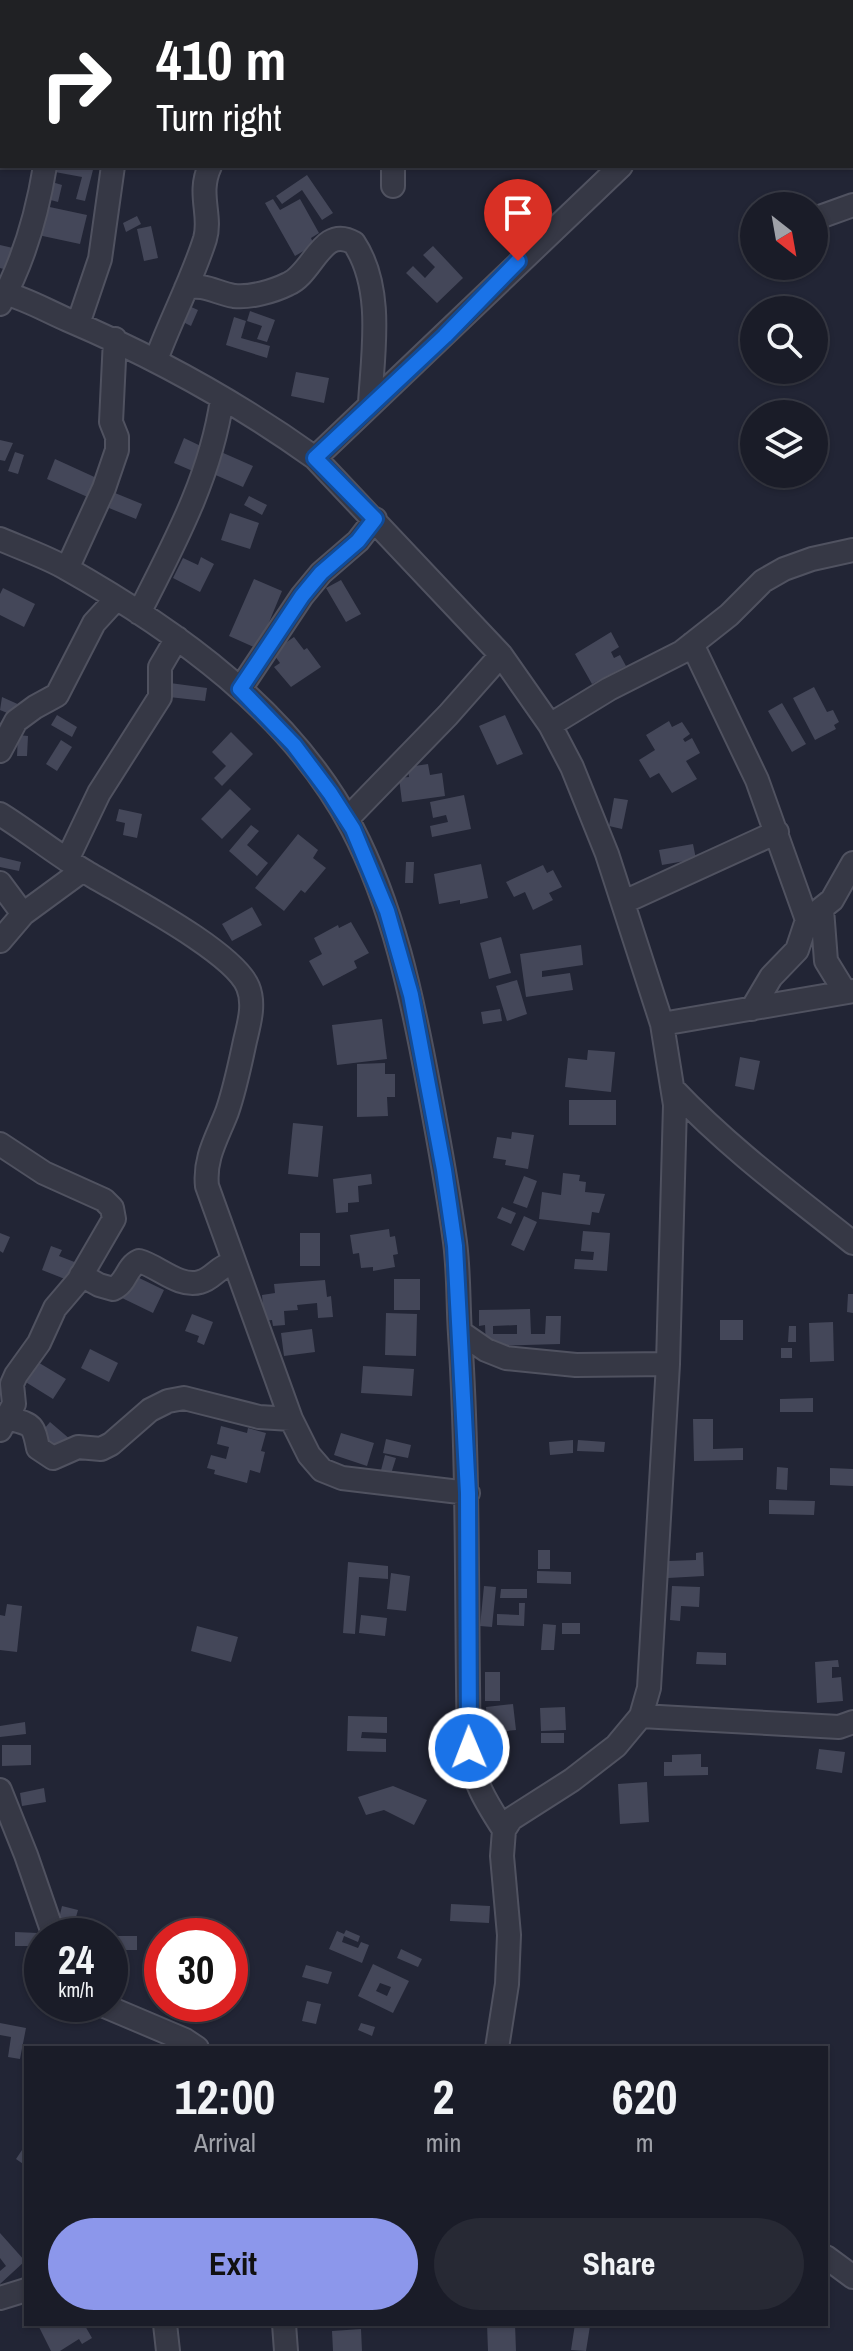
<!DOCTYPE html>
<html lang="en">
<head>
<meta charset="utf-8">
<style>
	body { margin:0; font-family:"Archivo Narrow",sans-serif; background:#272934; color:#f1f3f6; height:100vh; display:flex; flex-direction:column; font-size:30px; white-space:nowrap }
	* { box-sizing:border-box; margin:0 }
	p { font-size:26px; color:#9fa1a8 }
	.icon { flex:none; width:44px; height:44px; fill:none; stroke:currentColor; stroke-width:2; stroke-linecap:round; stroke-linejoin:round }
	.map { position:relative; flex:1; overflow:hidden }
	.details { position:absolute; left:24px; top:2046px; width:804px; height:280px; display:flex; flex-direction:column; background:#1a1c28; border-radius:0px; box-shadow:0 2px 6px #0004,0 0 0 2px #383a45 }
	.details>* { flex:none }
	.banner { position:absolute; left:0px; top:0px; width:854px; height:168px; box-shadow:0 2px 6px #0004,0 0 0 2px #383a45; background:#202124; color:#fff; overflow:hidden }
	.needle { width:52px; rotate:149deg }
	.fabs { position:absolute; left:740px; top:192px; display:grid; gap:16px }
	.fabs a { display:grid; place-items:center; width:88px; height:88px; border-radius:50%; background:#1a1c28; box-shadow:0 2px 6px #0004,0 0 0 2px #383a45; font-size:40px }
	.speed { position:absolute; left:24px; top:1918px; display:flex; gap:16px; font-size:40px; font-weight:700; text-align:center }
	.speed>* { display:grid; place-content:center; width:104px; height:104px; border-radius:50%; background:#1a1c28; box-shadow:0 2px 6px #0004,0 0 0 2px #383a45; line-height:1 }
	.speed small { font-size:20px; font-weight:400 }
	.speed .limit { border:12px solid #d22; background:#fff; color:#111 }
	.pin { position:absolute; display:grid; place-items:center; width:68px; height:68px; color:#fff; margin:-82px -34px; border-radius:50% 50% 50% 0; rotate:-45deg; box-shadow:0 0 8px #0007 }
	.pin .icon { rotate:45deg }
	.me { position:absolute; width:88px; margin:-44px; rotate:359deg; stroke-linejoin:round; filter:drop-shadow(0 0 6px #0008) }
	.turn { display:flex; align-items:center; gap:28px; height:168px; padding:0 24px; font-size:36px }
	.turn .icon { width:104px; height:104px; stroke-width:2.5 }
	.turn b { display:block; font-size:56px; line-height:68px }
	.eta { display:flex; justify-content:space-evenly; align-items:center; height:136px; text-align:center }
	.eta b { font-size:48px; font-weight:700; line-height:56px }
	.action { display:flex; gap:16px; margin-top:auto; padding:16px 24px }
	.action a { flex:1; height:92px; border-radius:48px; background:#8c97eb; color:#111; font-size:32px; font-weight:700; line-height:92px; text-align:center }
	.action a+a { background:#272934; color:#f1f3f6 }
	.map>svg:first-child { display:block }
	.building { fill:#444759; fill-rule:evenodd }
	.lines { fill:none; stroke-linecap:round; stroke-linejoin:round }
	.minor-casing { stroke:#505260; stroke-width:26 }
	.minor { stroke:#363845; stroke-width:22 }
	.route-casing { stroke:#114b97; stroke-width:20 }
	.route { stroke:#1a73e8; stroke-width:14 }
</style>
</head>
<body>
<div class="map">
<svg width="853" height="2351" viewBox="0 0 853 2351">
	<rect width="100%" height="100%" fill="#222535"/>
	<path class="building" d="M 56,166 L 94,166 L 85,201 L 76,199 L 82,177 L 55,172 Z
		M 307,175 L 333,213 L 322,220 L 302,190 L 282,204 L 276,196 Z
		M 52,182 L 62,185 L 58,202 L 47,199 Z
		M 273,199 L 280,210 L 300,199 L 319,233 L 311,238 L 314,245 L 295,256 L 265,203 Z
		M 45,206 L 87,215 L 80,244 L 38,235 Z
		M 137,216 L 141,224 L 126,232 L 123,223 Z
		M 151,226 L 158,258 L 144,261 L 137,229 Z
		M 0,245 L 13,248 L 7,270 L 0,268 Z
		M 433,246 L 463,278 L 437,303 L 406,273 L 413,266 L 425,278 L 435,267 L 423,255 Z
		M 189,306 L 198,310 L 191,326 L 181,321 Z
		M 250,311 L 275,320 L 267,342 L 257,339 L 262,326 L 247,321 Z
		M 234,317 L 246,321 L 241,338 L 270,346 L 267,358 L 226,345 Z
		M 296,372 L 329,378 L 324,403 L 291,396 Z
		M 184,438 L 205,448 L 195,472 L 174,463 Z
		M 0,440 L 13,443 L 5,461 L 0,460 Z
		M 15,452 L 24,455 L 18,474 L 8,471 Z
		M 221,452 L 253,466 L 243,487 L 211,473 Z
		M 55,459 L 101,480 L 92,499 L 47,479 Z
		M 115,493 L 142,504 L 136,519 L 109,508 Z
		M 249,496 L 267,505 L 262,515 L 244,505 Z
		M 230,513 L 259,523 L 250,549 L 221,540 Z
		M 201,557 L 214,564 L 200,592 L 173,578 L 183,558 L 198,565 Z
		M 254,579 L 282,591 L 258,649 L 229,636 Z
		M 341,580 L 361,614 L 346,622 L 326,588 Z
		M 3,588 L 35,604 L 24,627 L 0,615 L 0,594 Z
		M 611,632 L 619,647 L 611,652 L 614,658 L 620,655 L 626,666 L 592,684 L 575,654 Z
		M 294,637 L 304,650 L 307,648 L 321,667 L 291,687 L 274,667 L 280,663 L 272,652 Z
		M 170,683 L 207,688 L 205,701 L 169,697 Z
		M 814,687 L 827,712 L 833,710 L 839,722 L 834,725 L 836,729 L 815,740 L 793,698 Z
		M 2,697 L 22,706 L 17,717 L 0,710 Z
		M 782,703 L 806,744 L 792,752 L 768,711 Z
		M 57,715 L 77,727 L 72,737 L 51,725 Z
		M 505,715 L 523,754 L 497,765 L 479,726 Z
		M 669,721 L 672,727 L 682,722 L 690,734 L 683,739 L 685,742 L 692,738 L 700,753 L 686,761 L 697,779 L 672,793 L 659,773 L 650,778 L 639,760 L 655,750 L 646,735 Z
		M 231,732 L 253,754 L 222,786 L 214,778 L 226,766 L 212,752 Z
		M 18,735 L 28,736 L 27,756 L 17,756 Z
		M 61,740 L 72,747 L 57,771 L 46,764 Z
		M 428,764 L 430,775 L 442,773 L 445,796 L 402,802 L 399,778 L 409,777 L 408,767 Z
		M 230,789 L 251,809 L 222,839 L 201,819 Z
		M 464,795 L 471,829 L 432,837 L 430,826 L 448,822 L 446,815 L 433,818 L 430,802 Z
		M 614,798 L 628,800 L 622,829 L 609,826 Z
		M 119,809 L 142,814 L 137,838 L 123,835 L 125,823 L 116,821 Z
		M 251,825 L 259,831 L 247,845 L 268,863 L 257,876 L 229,851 Z
		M 298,834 L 318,850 L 313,858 L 326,868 L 305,893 L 301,890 L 284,911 L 255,888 Z
		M 693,844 L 696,859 L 662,865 L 659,850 Z
		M 0,857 L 21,862 L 19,871 L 0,867 Z
		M 406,862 L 414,862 L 413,883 L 405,883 Z
		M 481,864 L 488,898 L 460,904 L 460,900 L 439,904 L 434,874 Z
		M 543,865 L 547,873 L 553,870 L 562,887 L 549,893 L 553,900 L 533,910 L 525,892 L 514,897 L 506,882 Z
		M 252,907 L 262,925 L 232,941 L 222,924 Z
		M 351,922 L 369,953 L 354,961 L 357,968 L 323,986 L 309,961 L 322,954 L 314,938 L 338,925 L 339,928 Z
		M 501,937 L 511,973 L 489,979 L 480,943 Z
		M 581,945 L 583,965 L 542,971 L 542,977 L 570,973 L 573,990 L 526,997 L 520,954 Z
		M 517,980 L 527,1014 L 507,1021 L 496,986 Z
		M 500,1009 L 502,1021 L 483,1024 L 481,1012 Z
		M 382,1019 L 387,1059 L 337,1065 L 332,1025 Z
		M 588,1050 L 615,1052 L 611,1092 L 565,1087 L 568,1058 L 587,1060 Z
		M 740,1057 L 760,1061 L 754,1090 L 735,1086 Z
		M 385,1063 L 385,1074 L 395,1074 L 395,1097 L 387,1097 L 388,1116 L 357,1117 L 357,1064 Z
		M 569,1100 L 616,1100 L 616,1125 L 569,1125 Z
		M 293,1123 L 323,1126 L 318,1177 L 288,1174 Z
		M 512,1132 L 534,1135 L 528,1169 L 505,1165 L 506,1160 L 493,1158 L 497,1137 L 511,1139 Z
		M 563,1173 L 580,1175 L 579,1181 L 586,1182 L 585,1192 L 605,1194 L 599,1213 L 592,1212 L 590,1225 L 539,1219 L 542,1192 L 561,1195 Z
		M 371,1174 L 372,1184 L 358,1186 L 359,1202 L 348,1203 L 348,1212 L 336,1213 L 333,1179 Z
		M 524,1176 L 537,1181 L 527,1208 L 513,1203 Z
		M 502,1207 L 516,1213 L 511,1224 L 497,1218 Z
		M 524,1216 L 537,1222 L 524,1251 L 511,1245 Z
		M 389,1229 L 390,1237 L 395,1236 L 398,1254 L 393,1255 L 395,1267 L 373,1271 L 373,1267 L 361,1268 L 359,1253 L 353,1254 L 350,1235 Z
		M 583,1231 L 610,1233 L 607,1271 L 574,1269 L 575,1259 L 593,1260 L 594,1252 L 581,1251 Z
		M 0,1233 L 10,1237 L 3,1253 L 0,1251 Z
		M 300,1233 L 320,1233 L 320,1266 L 300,1266 Z
		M 51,1246 L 62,1250 L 59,1256 L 77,1263 L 70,1281 L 42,1270 Z
		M 133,1275 L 164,1290 L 153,1313 L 122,1298 Z
		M 394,1279 L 420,1279 L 420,1310 L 394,1310 Z
		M 325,1280 L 327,1297 L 331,1296 L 333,1317 L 318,1318 L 317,1303 L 297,1305 L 298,1310 L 284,1311 L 285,1325 L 273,1326 L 272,1320 L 264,1321 L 262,1295 L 275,1293 L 274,1284 Z
		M 848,1294 L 853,1294 L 853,1313 L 847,1312 Z
		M 530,1309 L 531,1334 L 545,1334 L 546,1316 L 561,1316 L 560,1344 L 486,1346 L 485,1325 L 479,1326 L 479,1310 ZM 517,1325 L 517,1334 L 493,1334 L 493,1326 Z
		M 386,1313 L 417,1314 L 416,1356 L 385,1355 Z
		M 192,1314 L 213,1322 L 204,1345 L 197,1342 L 199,1336 L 185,1331 Z
		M 720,1320 L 743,1320 L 743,1340 L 720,1340 Z
		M 833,1322 L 834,1361 L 810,1362 L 809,1323 Z
		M 789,1326 L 796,1326 L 796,1342 L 788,1342 Z
		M 312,1329 L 315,1352 L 284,1356 L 281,1333 Z
		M 781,1348 L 792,1348 L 792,1358 L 781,1358 Z
		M 90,1349 L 118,1363 L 109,1382 L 81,1368 Z
		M 36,1361 L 66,1379 L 53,1399 L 24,1381 Z
		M 363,1366 L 414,1369 L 412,1396 L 361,1393 Z
		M 813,1398 L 813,1412 L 780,1412 L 780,1399 Z
		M 693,1419 L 713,1419 L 713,1449 L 743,1448 L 743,1460 L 694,1461 Z
		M 50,1422 L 71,1440 L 59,1454 L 38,1436 Z
		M 221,1426 L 247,1433 L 248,1428 L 266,1433 L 261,1451 L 265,1452 L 260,1473 L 250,1470 L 247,1483 L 214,1474 L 215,1470 L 207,1468 L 211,1455 L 226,1459 L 229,1447 L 217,1444 Z
		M 341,1433 L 374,1443 L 367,1466 L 334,1455 Z
		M 386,1439 L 411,1445 L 408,1458 L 383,1453 Z
		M 573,1440 L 573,1453 L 550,1455 L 549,1442 Z
		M 578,1440 L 605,1442 L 604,1452 L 577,1451 Z
		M 385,1455 L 396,1458 L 390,1477 L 380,1474 Z
		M 777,1467 L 788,1468 L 787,1490 L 776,1489 Z
		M 830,1468 L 853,1469 L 853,1486 L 830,1485 Z
		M 769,1500 L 815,1501 L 814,1515 L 769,1514 Z
		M 538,1550 L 550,1550 L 550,1569 L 538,1569 Z
		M 703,1552 L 704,1576 L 668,1578 L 668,1561 L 696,1560 L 696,1553 Z
		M 348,1562 L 388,1566 L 388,1579 L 359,1577 L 355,1634 L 343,1633 Z
		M 537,1571 L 571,1572 L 571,1584 L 537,1583 Z
		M 391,1573 L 410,1576 L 406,1611 L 387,1609 Z
		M 484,1586 L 496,1587 L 492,1627 L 480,1626 Z
		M 672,1586 L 700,1587 L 699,1607 L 681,1606 L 680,1621 L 670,1620 Z
		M 501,1589 L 527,1589 L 527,1598 L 500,1598 Z
		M 519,1603 L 525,1603 L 524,1626 L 497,1625 L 497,1614 L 519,1615 Z
		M 7,1604 L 22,1606 L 17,1652 L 0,1650 L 0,1615 L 5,1616 Z
		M 361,1615 L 387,1618 L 385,1636 L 359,1633 Z
		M 562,1623 L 580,1623 L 580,1634 L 562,1634 Z
		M 543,1624 L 556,1625 L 554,1650 L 541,1650 Z
		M 197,1626 L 238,1637 L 231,1662 L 191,1651 Z
		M 697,1652 L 726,1653 L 726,1665 L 696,1664 Z
		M 838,1660 L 839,1667 L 832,1667 L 832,1678 L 841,1677 L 843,1701 L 817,1703 L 815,1662 Z
		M 485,1672 L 500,1672 L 500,1701 L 485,1701 Z
		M 513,1704 L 516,1730 L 488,1733 L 486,1707 Z
		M 565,1707 L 566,1730 L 541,1731 L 540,1708 Z
		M 348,1716 L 387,1717 L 387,1733 L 362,1732 L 361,1738 L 386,1739 L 386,1752 L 347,1751 Z
		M 25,1722 L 26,1734 L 0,1737 L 0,1726 Z
		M 541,1733 L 564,1733 L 564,1743 L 541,1743 Z
		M 2,1745 L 31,1745 L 31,1765 L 2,1766 Z
		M 819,1749 L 845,1752 L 842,1773 L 816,1769 Z
		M 701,1754 L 701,1767 L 708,1767 L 708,1775 L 664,1776 L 664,1762 L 672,1762 L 672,1755 Z
		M 647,1782 L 649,1822 L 620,1824 L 618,1784 Z
		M 393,1786 L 427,1800 L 414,1825 L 384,1810 L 366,1815 L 358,1797 Z
		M 44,1788 L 46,1802 L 22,1806 L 20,1793 Z
		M 451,1904 L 490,1906 L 489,1923 L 450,1921 Z
		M 62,1906 L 78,1910 L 72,1931 L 57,1927 Z
		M 346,1930 L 360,1936 L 358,1942 L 344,1936 L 342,1942 L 358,1948 L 361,1942 L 369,1945 L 362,1963 L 329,1949 L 337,1931 L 344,1934 Z
		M 15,1932 L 38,1933 L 38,1946 L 15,1946 Z
		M 110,1936 L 137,1936 L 137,1950 L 110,1950 Z
		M 401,1949 L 422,1959 L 418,1967 L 397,1958 Z
		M 373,1964 L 409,1981 L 393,2013 L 358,1996 ZM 380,1983 L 391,1987 L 387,1996 L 376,1991 Z
		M 306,1965 L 332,1972 L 328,1984 L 302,1977 Z
		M 307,2001 L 321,2004 L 316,2024 L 302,2021 Z
		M 0,2023 L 26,2028 L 20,2059 L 8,2057 L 11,2037 L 0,2035 Z
		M 361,2023 L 375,2027 L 372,2036 L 358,2030 Z
		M 26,2144 L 26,2166 L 16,2159 Z
		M 0,2233 L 25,2261 L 0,2284 L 0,2271 L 6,2266 L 0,2258 Z
		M 45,2324 L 84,2324 L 92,2338 L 82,2344 L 79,2339 L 60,2351 L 51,2351 L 39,2327 Z
		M 487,2324 L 515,2324 L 516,2351 L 488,2351 Z
		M 575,2324 L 590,2326 L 586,2351 L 571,2350 Z
		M 361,2329 L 362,2351 L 333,2351 L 332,2331 Z"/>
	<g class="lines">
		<defs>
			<path id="minor" d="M 40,0 L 49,2
				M 563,0 L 564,2
				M 291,2 L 294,0
				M 485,2 L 487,0
				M 852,9 L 853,9
				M 852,101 L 853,102
				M 393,166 L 393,186
				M 814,219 L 853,205
				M 186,288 C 204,283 216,293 234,296 C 250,298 274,291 288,284 C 313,274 322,224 354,243 C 384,288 373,352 370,403
				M 0,292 C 23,297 47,311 68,320 C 155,357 238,403 315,458 L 501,655 L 550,725 L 572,767 L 607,854 L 662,1024 L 675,1105 L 668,1364 L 649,1688 L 641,1716 L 616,1746 L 572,1780 L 511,1819 L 504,1830 L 502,1856 L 509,1935 L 507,1984 L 497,2048
				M 0,304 C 24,261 37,215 45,166
				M 78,324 L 100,259 L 113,166
				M 156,360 C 171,319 192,280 205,239 C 212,215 197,194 210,166
				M 315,458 L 621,166
				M 0,539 C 21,548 44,556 64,567 C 176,630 291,712 352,828 C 393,906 412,997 428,1083 C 438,1136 448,1189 455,1242 C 459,1273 458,1303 460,1334 C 469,1472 466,1610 469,1748 C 473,1782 486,1802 504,1830
				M 67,569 L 104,488 L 117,450 L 117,437 L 111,422 L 115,339
				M 139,613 C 174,544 211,476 222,399
				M 692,644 L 757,780 L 807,920
				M 240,689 L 302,596 L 321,573 L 358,541 L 375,519
				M 550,725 L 609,689 L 682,652 L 729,615 L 763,581 L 784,569 L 812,559 L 853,550
				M 0,751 L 16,721 L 35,707 L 57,695 L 94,623 L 116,599
				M 0,814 C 29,832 56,854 86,872 C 122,894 234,951 248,987 C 255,1004 249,1024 245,1041 C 240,1064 235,1089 227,1112 C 217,1138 204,1158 207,1186 L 291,1419 L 309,1455 L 322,1470 L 342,1478 L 468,1493
				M 347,819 L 448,715 L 501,655
				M 67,860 L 99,793 L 160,697 L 160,667 L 177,638
				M 0,883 L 23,914
				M 624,902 L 777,832
				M 822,909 L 826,961 L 845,992
				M 0,941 L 23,914 L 83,870
				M 752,1009 L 771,977 L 797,950 L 807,920 L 832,900 L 853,863
				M 662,1024 L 853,991
				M 673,1089 C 728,1147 790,1193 853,1243
				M 0,1144 L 44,1173 L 104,1200 L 112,1208 L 114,1219 L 78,1281 L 55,1308 L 39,1343 L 16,1375 L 12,1384 L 14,1404 L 0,1430
				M 81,1275 L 99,1285 L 113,1289 C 127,1283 126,1267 139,1261 C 158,1266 179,1288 200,1282 C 213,1279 217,1267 233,1263
				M 460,1332 L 486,1350 L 506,1358 L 576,1365 L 668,1364
				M 8,1418 C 32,1425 33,1423 38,1448 L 53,1458 L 78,1447 L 101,1449 L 111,1444 L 150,1410 L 168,1401 L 184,1398 L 259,1417 L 291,1419
				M 641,1716 L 839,1727 L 853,1722
				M 0,1790 L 26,1855 L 54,1936
				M 100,2004 L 185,2040 L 197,2048
				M 826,2257 L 853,2277
				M 0,2298 L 26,2290
				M 165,2324 L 168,2351
				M 284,2324 L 286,2351"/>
		</defs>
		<use href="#minor" class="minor-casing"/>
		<use href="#minor" class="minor"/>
	</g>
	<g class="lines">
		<defs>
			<path id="route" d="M 469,1748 L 468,1493 L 455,1246 L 444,1170 L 411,995 L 387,911 L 353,829 L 330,793 L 294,745 L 240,689 L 302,596 L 321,573 L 358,541 L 375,519 L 315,458 L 445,336 L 518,261"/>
		</defs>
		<use href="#route" class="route-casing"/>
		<use href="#route" class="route"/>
	</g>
</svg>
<div class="fabs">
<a><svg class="needle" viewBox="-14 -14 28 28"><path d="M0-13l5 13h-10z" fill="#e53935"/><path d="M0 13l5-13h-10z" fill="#9fa1a8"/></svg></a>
<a><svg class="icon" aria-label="search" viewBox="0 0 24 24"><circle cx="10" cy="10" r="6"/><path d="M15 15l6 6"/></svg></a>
<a><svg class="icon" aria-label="layers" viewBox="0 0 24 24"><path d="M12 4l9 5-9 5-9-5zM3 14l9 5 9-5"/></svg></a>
</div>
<div class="speed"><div>24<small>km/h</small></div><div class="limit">30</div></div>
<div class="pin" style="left:518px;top:261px;background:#d93025"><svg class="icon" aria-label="arrive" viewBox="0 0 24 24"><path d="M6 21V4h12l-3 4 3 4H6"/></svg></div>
<svg class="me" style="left:469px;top:1748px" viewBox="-20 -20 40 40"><circle r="17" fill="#1a73e8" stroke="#fff" stroke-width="3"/><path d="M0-11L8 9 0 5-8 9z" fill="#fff"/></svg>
<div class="banner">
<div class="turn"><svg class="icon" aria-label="right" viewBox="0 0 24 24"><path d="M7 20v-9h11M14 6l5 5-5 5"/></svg><div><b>410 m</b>Turn right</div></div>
</div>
<section class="details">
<div class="eta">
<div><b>12:00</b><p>Arrival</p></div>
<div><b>2</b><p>min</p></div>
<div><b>620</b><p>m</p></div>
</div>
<div class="action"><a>Exit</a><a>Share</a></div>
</section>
</div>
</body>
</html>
